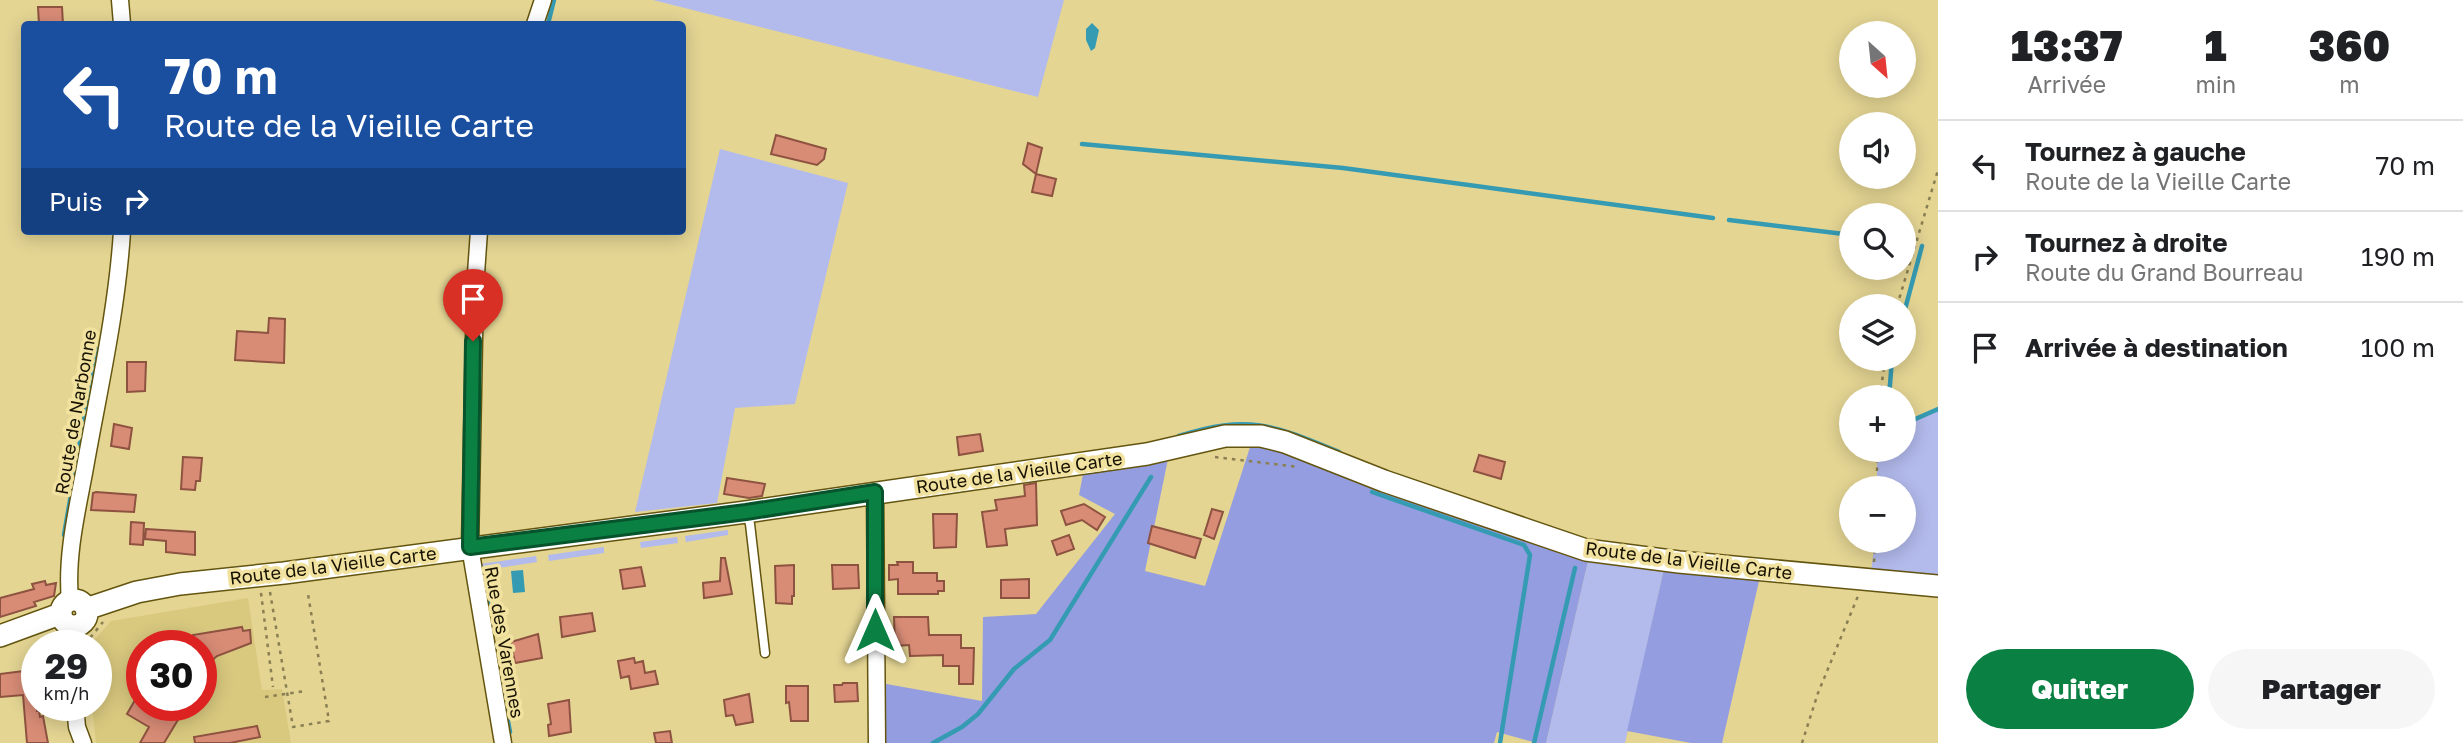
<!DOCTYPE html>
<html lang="fr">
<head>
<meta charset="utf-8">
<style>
	body { margin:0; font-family:"Golos Text",sans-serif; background:#f6f6f6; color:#202124; height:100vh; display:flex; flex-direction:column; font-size:26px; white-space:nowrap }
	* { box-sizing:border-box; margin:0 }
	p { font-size:23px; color:#757577 }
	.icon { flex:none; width:38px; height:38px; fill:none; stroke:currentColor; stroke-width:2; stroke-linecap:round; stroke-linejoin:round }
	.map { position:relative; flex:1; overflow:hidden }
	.side { display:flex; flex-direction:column; background:#fff; width:525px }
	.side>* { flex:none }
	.guide { position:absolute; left:21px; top:21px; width:665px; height:214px; border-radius:7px; box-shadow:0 4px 18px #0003; background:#1a4fa0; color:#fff; overflow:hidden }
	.needle { width:46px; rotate:153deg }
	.fabs { position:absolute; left:1839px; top:21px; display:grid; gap:14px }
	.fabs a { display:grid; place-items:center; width:77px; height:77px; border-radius:50%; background:#fff; box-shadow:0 4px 18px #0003; font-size:35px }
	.speed { position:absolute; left:21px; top:630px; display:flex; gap:14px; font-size:35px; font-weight:700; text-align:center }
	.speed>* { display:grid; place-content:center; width:91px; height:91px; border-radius:50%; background:#fff; box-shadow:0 4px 18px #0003; line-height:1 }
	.speed small { font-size:18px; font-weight:400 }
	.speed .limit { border:10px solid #d22; background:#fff; color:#111 }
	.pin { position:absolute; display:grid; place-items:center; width:60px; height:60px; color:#fff; margin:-72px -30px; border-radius:50% 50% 50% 0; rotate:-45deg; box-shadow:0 0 7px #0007 }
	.pin .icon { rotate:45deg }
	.me { position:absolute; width:77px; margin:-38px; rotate:0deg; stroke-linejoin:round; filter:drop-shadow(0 0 5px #0008) }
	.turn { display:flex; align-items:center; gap:24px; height:147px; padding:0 28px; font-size:32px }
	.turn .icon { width:91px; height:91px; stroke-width:2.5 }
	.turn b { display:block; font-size:49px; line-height:60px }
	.then { display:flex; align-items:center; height:66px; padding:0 28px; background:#0003; gap:14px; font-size:26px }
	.eta { display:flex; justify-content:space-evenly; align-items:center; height:119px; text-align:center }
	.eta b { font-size:42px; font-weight:800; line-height:49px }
	.button { display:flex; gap:14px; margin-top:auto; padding:14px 28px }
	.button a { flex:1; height:80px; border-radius:42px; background:#0b8043; color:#fff; font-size:28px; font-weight:800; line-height:80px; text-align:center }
	.button a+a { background:#f6f6f6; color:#202124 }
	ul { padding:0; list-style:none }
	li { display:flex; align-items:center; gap:21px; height:91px; padding:0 28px; border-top:2px solid #e0e0e0 }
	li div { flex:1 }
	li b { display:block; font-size:26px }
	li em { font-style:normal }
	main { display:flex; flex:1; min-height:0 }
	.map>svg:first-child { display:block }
	.built { fill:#d9c97f; fill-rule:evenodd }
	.green { fill:#b3bbed }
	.forest { fill:#939de0 }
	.water { fill:#359bb3 }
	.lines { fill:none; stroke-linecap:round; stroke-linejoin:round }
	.stream { stroke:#359bb3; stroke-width:4.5 }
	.building { fill:#d88c76; stroke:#8e5240; stroke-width:2 }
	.lane-casing { stroke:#63550f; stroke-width:11 }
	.street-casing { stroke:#63550f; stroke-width:19 }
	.secondary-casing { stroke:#63550f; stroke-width:24 }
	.path { stroke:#8a7f52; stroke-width:2.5; stroke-dasharray:3.5 5; stroke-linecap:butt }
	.lane { stroke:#fff; stroke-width:8 }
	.street { stroke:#fff; stroke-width:16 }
	.secondary { stroke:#fff; stroke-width:21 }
	.route-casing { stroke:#07532c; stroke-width:18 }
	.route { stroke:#0b8043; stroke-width:12 }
	.labels { text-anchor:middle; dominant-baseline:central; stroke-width:7; stroke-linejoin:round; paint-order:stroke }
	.street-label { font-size:18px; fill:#171100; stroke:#f1e2a0 }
</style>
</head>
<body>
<main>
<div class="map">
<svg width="1938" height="743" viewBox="0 0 1938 743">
	<rect width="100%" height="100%" fill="#e4d593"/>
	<path class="built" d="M 248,598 L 262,690 L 282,689 L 291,743 L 96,743 L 92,705 L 96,705 L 96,646 L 89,646 L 111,621 ZM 142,646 L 201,646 L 201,705 L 142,705 Z"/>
	<path class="green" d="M 653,0 L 1064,0 L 1038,97 Z
		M 720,149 L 848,183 L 795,404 L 735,408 L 717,503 L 635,512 Z
		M 1938,411 L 1938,576 L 1871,571 L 1875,541 L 1904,541 L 1904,488 L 1877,488 L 1877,450 L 1904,450 L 1904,426 Z
		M 728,530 L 728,535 L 686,542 L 685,536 Z
		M 677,537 L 678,543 L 641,548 L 640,542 Z
		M 604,547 L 604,553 L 549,561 L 548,555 Z
		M 536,556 L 537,562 L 498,568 L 485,584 L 494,634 L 488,635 L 480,564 Z
		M 1588,561 L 1664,569 L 1625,743 L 1546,743 Z"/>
	<path class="forest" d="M 1252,441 L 1588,561 L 1546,743 L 1537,743 L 1497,732 L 1494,743 L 877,743 L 875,682 L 982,701 L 983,617 L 1036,614 L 1115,514 L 1079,495 L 1084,469 L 1168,459 L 1145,571 L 1205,586 Z
		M 1664,569 L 1759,581 L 1722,743 L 1691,743 L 1627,731 Z"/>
	<path class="water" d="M 1092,23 L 1099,30 L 1095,48 L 1091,51 L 1086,40 L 1086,29 Z
		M 523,570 L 525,592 L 513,593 L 511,571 Z"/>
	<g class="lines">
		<path class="stream" d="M 548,24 L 554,0
			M 1082,144 L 1343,168 L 1713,218
			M 1729,220 L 1852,235
			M 1904,313 L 1922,246
			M 1889,397 L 1892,359
			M 1904,424 L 1938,409
			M 1179,436 C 1248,414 1274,425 1339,452
			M 1372,492 L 1524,545 L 1530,555 L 1500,743
			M 64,535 L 96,349
			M 485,585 L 493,633
			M 499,673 L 510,732
			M 933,743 L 962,727 L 978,714 L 1014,669 L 1050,640 L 1151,477
			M 1534,743 L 1575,568"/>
	</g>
	<path class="building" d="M 38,7 L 62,7 L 63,24 L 39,24 Z
		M 776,135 L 826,149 L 824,159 L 817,165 L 771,154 Z
		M 1028,143 L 1042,148 L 1036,174 L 1023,164 Z
		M 1036,174 L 1056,179 L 1052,196 L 1032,192 Z
		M 269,318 L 285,319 L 284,363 L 235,360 L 237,331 L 268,333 Z
		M 127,362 L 146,362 L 145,391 L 127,392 Z
		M 114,424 L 132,428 L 129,449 L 111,446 Z
		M 980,434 L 983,451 L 959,455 L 957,437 Z
		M 1479,455 L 1505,462 L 1501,479 L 1474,471 Z
		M 183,457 L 202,458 L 200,481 L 196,481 L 195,490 L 181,489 Z
		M 727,478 L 765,484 L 762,496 L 749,498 L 724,494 Z
		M 1036,483 L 1037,525 L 1005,529 L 1007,545 L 987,547 L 982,512 L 997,510 L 995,500 L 1025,496 L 1024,485 Z
		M 96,492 L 136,495 L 134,512 L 91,510 L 93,493 Z
		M 1084,504 L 1105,517 L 1097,530 L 1082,520 L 1066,525 L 1061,511 Z
		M 1212,509 L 1223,512 L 1214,539 L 1204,535 Z
		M 933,514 L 957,514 L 956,547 L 934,548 Z
		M 131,522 L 144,523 L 143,545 L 130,544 Z
		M 1152,526 L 1201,539 L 1195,558 L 1148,543 Z
		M 146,529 L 195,532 L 195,555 L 166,552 L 166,541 L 145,539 Z
		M 1069,535 L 1074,549 L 1057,555 L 1052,541 Z
		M 721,558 L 725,558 L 732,594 L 704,598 L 703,583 L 720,581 Z
		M 897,562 L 913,562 L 913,573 L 937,573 L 937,581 L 944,581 L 944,591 L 938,591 L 938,594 L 898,594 L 898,579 L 889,580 L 889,565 L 898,565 Z
		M 794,565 L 794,596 L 792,596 L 792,604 L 776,603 L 775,566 Z
		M 832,565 L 858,565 L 859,588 L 833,589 Z
		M 641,567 L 645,586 L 623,589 L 620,570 Z
		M 1029,579 L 1029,598 L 1001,598 L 1001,580 Z
		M 45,581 L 46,585 L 56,583 L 54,596 L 34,602 L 36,606 L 0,617 L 0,598 L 34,589 L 32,584 Z
		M 592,613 L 595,631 L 562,637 L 560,617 Z
		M 894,617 L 928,617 L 929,635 L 961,635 L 961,648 L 974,648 L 973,684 L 959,684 L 959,666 L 943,666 L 943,655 L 910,656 L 909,645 L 895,646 Z
		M 242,627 L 243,631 L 250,630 L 251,643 L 217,656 L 201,670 L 201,646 L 195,646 L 193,635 Z
		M 538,634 L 542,658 L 515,663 L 511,642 Z
		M 634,658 L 635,663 L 643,661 L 645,673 L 655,671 L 658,684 L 631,689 L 629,676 L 621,678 L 618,661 Z
		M 37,666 L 37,711 L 39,711 L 40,717 L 43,716 L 48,743 L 27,743 L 23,695 L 0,697 L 0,674 L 24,671 L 23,668 Z
		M 843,683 L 857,683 L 858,701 L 835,702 L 834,685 L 842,685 Z
		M 786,686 L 808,686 L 808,721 L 791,721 L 789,702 L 786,703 Z
		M 142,688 L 142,705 L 157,705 L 179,718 L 164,743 L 140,743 L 149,727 L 127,714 Z
		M 749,694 L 753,722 L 736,725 L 733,715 L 726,716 L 724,700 Z
		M 569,700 L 571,732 L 549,736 L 548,725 L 551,724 L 548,704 Z
		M 257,726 L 260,737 L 230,743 L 195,743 L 194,737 Z
		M 670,731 L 672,743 L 656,743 L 654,733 Z"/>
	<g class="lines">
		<defs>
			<path id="lane" d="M 747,515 L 750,524 L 765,653"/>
			<path id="street" d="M 120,0 L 122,24
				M 535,24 L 543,0
				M 479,231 L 475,288 L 470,547 L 503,743
				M 875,492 L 877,743
				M 70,600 C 66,558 76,515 84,473 C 98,393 117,312 122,231
				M 69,646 L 71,626
				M 75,705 L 77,727 L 83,743"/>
			<path id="secondary" d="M61 613a13 13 0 1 1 26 0a13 13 0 1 1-26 0Z
				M 86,609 L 137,592 L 180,584 L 284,573 L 746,512 L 1147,454 L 1225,436 L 1261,436 L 1285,442 L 1384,481 L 1586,550 L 1679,562 L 1938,586
				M 0,636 L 60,614"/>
		</defs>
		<use href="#lane" class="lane-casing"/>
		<use href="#street" class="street-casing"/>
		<use href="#secondary" class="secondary-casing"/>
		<path class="path" d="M 1897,306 L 1938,170
			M 1880,397 L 1885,359
			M 1215,457 L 1299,467
			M 1877,488 L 1877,450
			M 1874,562 L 1875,541
			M 270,592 L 293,727 L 329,721 L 308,594
			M 261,593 L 273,687
			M 85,644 L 103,622
			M 265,697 L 305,691
			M 1802,743 L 1818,693 L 1858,596"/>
		<use href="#lane" class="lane"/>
		<use href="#street" class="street"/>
		<use href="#secondary" class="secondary"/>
	</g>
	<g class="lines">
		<defs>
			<path id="route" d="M 473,341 L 470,547 L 746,512 L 875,492 L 875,630"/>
		</defs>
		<use href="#route" class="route-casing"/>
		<use href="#route" class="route"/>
	</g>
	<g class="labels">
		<g class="street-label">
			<text transform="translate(75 412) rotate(-80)">Route de Narbonne</text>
			<text transform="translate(1019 472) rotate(-8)">Route de la Vieille Carte</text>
			<text transform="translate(1689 560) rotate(7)">Route de la Vieille Carte</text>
			<text transform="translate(333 565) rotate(-7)">Route de la Vieille Carte</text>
			<text transform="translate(505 642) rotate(80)">Rue des Varennes</text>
		</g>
	</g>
</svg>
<div class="fabs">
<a><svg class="needle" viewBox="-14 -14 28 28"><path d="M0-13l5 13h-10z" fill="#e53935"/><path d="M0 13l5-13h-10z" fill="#757577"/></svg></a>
<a><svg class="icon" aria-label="sound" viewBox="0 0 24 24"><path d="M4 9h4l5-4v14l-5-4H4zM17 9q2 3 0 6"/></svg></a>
<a><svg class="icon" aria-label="search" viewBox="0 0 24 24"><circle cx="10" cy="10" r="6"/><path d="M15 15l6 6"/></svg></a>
<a><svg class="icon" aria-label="layers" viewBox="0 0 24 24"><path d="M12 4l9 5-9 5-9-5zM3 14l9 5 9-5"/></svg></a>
<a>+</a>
<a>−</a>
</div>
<div class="speed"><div>29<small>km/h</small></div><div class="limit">30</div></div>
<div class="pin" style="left:473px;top:341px;background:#d93025"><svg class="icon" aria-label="arrive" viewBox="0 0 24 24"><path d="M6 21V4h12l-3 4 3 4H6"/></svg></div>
<svg class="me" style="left:875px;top:630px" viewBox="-20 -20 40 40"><path d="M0-17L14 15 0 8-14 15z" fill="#0b8043" stroke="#fff" stroke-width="4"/></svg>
<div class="guide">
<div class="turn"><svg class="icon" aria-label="left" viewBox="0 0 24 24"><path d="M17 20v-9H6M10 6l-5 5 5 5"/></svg><div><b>70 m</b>Route de la Vieille Carte</div></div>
<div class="then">Puis<svg class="icon" aria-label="right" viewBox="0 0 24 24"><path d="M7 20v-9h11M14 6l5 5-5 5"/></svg></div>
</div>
</div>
<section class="side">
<div class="eta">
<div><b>13:37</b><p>Arrivée</p></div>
<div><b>1</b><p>min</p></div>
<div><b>360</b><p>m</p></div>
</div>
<ul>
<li><svg class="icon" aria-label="left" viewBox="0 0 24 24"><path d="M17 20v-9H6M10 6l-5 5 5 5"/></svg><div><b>Tournez à gauche</b><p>Route de la Vieille Carte</p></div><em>70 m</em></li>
<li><svg class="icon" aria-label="right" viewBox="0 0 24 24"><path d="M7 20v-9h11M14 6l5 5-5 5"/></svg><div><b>Tournez à droite</b><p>Route du Grand Bourreau</p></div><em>190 m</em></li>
<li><svg class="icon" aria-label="arrive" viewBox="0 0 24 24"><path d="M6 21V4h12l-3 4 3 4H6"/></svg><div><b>Arrivée à destination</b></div><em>100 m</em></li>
</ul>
<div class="button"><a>Quitter</a><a>Partager</a></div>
</section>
</main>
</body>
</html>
